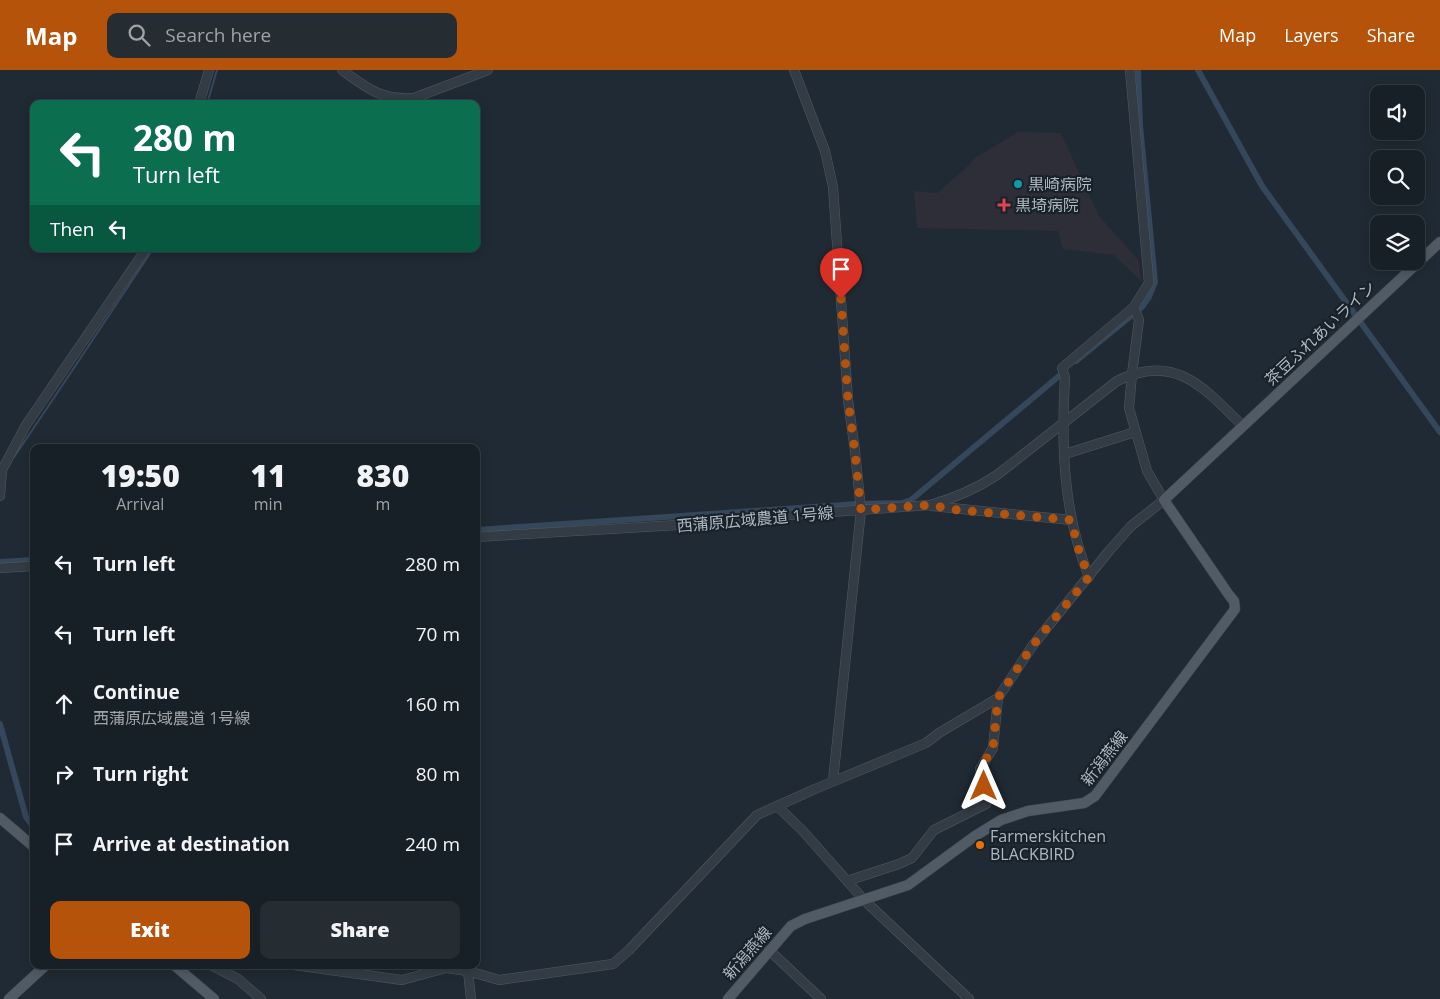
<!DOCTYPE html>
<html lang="en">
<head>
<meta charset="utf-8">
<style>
	body { margin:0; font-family:"Open Sans","Noto Sans JP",sans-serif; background:#252d33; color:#f1f3f6; height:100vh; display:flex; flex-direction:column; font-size:19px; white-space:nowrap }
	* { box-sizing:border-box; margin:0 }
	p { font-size:16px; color:#9fa3a7 }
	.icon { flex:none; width:28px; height:28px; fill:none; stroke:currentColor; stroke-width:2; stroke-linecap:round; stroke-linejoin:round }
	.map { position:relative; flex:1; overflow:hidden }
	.drawer { position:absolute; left:30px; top:374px; width:450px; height:525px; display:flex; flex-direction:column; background:#182027; border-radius:10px; box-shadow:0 2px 12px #0003,0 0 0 1px #363e44 }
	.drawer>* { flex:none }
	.top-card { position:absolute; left:30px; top:30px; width:450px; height:152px; border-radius:10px; box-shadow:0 2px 12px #0003,0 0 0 1px #363e44; background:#0b6e4f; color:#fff; overflow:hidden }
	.fabs { position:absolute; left:1370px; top:15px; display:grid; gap:10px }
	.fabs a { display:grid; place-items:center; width:55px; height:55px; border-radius:10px; background:#182027; box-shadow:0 2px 12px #0003,0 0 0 1px #363e44; font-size:25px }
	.pin { position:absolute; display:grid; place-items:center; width:42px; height:42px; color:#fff; margin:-51px -21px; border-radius:50% 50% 50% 0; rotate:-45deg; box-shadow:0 0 5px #0007 }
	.pin .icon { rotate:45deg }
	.me { position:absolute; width:55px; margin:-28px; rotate:0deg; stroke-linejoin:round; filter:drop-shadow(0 0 4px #0008) }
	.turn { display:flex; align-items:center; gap:18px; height:105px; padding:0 20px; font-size:22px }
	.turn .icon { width:65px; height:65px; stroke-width:2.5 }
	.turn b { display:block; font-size:35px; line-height:42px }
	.then { display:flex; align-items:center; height:48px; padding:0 20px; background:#0003; gap:10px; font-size:19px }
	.eta { display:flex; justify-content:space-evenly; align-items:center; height:85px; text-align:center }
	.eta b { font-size:30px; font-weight:800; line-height:35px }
	.cta { display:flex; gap:10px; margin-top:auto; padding:10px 20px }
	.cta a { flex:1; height:58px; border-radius:10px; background:#b45309; color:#fff; font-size:20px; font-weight:800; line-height:58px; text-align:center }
	.cta a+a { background:#252d33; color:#f1f3f6 }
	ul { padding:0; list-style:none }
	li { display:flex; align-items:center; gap:15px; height:70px; padding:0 20px }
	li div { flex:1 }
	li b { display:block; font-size:19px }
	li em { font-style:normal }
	header { display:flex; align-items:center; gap:30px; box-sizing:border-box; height:70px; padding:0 25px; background:#b45309; color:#fff }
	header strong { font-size:24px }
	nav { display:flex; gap:28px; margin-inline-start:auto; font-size:18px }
	.search { width:350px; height:45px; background:#252d33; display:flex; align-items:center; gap:12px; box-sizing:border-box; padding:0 18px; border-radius:10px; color:#9fa3a7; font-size:19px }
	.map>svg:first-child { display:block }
	.medical { fill:#2e2e39 }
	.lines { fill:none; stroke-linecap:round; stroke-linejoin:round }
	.stream { stroke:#35475a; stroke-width:2 }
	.canal { stroke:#35475a; stroke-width:6 }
	.minor-casing { stroke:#515a63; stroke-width:10 }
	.major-casing { stroke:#3d454e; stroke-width:11 }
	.minor { stroke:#333c45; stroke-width:9 }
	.major { stroke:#515b65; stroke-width:10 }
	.route { stroke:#b45309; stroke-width:9; stroke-dasharray:0 16.2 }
	.culture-dot { fill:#0f9aa8; stroke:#192129; stroke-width:2 }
	.health-dot { fill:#e0444e; stroke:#192129; stroke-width:2 }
	.food-dot { fill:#e8710a; stroke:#192129; stroke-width:2 }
	.labels { text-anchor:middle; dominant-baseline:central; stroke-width:4.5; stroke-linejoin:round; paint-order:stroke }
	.poi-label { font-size:16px; fill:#adb7c2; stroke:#192129; text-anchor:start }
	.street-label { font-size:16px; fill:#adb7c2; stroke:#192129 }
</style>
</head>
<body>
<header>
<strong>Map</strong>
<div class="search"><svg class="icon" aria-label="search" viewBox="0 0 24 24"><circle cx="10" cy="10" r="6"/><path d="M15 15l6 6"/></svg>Search here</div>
<nav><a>Map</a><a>Layers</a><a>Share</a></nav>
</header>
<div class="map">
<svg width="1440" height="929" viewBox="0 0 1440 929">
	<rect width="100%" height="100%" fill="#202a34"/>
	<path class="medical" d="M 1018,62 L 1061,63 L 1099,146 L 1138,190 L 1142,212 L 1114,185 L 1063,179 L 1058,161 L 917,158 L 914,121 L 937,123 L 965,99 L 975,88 Z"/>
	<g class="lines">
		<path class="stream" d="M 207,34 L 217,0
			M 14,387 C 61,318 107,248 153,179"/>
		<path class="canal" d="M 1198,0 L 1262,116 L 1440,362
			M 1076,291 L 1142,237 L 1149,227 L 1155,212 L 1140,55 L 1138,0
			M 476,460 L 857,434 L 902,433 L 911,430 L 1065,301
			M 0,492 L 34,490
			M 0,654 L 26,747 L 34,758"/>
		<defs>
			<path id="minor" d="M 342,0 C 368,19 381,30 414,28 L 488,0
				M 794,0 L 825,81 L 833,117 L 848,330 L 855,381 L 861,440 L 833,711
				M 199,34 L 209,0
				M 1065,384 L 1135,362
				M 0,426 L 2,400 L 26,355 L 146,179
				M 932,436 L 1071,450
				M 476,467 L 695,454 L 718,450 L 930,435 C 955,428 976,419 997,405 L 1117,311 C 1175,282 1204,318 1243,356
				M 0,498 L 34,496
				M 1089,507 C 1063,443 1061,374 1065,307 L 1062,298 L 1134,237 L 1149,213 L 1130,0
				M 777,736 L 802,760 L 864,830 L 969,929
				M 847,811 L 899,794 L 912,788 L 934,760 L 986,734 L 988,726 L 980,699 L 993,678 L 998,628
				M 769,880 L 821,929
				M 211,895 L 238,909 L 261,929
				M 294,895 L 402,910 L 446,898 L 468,901 L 499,910 L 613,894 L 629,880 L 757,745 L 815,719 L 926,673 L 939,663 L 998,628 L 1033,575 L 1109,481 L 1131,456 L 1164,430 L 1147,401 L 1129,338 L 1132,304 L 1139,250 L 1134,237
				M 468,901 L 471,929"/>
			<path id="major" d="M 0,748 L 34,777
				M 174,895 L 214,929
				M 9,929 L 46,895
				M 728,929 L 791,856 L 805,849 L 908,815 L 975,766 L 1001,750 L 1028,741 L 1084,733 L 1095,726 L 1235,539 L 1234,531 L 1229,525 L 1164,430 L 1440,172"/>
		</defs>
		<use href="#minor" class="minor-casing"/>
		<use href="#major" class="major-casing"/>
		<use href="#minor" class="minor"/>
		<use href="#major" class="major"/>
	</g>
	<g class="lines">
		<path class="route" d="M 841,229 L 848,330 L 855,383 L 861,440 L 930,435 L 957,440 L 1071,450 L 1079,481 L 1089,507 L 1033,575 L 998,628 L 993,678 L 980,699 L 984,716"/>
	</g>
	<circle class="culture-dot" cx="1018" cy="114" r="5"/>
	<path class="health-dot" d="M1001.5 127.5h5v5h5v5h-5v5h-5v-5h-5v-5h5z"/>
	<circle class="food-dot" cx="980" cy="775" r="5"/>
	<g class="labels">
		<g class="poi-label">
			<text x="1028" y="114">黒崎病院</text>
			<text x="1015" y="135">黒埼病院</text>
			<text x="990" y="766">Farmerskitchen<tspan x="990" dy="18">BLACKBIRD</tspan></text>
		</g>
		<g class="street-label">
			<text transform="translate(1320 263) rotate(-43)">茶豆ふれあいライン</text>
			<text transform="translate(755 449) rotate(-5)">西蒲原広域農道 1号線</text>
			<text transform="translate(1104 688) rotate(-52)">新潟燕線</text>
			<text transform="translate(747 883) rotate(-49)">新潟燕線</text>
		</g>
	</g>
</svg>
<div class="fabs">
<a><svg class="icon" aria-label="sound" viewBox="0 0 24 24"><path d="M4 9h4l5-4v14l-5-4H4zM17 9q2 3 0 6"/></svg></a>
<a><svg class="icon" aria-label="search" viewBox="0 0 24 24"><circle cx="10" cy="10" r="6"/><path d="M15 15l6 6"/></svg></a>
<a><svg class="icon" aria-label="layers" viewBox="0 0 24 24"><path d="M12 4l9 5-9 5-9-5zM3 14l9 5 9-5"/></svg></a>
</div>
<div class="pin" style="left:841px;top:229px;background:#d93025"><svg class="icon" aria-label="arrive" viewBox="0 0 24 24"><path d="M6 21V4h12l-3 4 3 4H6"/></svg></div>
<svg class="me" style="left:984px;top:716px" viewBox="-20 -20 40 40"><path d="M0-17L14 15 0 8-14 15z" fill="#b45309" stroke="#fff" stroke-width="4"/></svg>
<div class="top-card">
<div class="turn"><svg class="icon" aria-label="left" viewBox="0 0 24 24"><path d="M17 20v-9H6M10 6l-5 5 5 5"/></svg><div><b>280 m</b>Turn left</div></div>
<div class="then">Then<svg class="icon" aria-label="left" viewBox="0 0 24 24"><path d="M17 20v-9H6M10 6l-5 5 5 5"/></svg></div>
</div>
<section class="drawer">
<div class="eta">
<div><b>19:50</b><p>Arrival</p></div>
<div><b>11</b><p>min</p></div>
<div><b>830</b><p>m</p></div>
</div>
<ul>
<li><svg class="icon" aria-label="left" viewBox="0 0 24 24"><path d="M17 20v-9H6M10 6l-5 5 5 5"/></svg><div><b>Turn left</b></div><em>280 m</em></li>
<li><svg class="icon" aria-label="left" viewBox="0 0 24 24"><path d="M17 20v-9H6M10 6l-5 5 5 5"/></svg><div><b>Turn left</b></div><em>70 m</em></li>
<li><svg class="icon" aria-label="ahead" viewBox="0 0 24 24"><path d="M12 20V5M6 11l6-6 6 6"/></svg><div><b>Continue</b><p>西蒲原広域農道 1号線</p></div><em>160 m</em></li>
<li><svg class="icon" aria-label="right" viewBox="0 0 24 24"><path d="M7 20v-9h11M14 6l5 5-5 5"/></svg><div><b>Turn right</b></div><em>80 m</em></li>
<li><svg class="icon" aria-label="arrive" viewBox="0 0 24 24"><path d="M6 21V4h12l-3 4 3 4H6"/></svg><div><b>Arrive at destination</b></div><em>240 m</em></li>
</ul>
<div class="cta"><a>Exit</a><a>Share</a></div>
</section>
</div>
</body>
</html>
